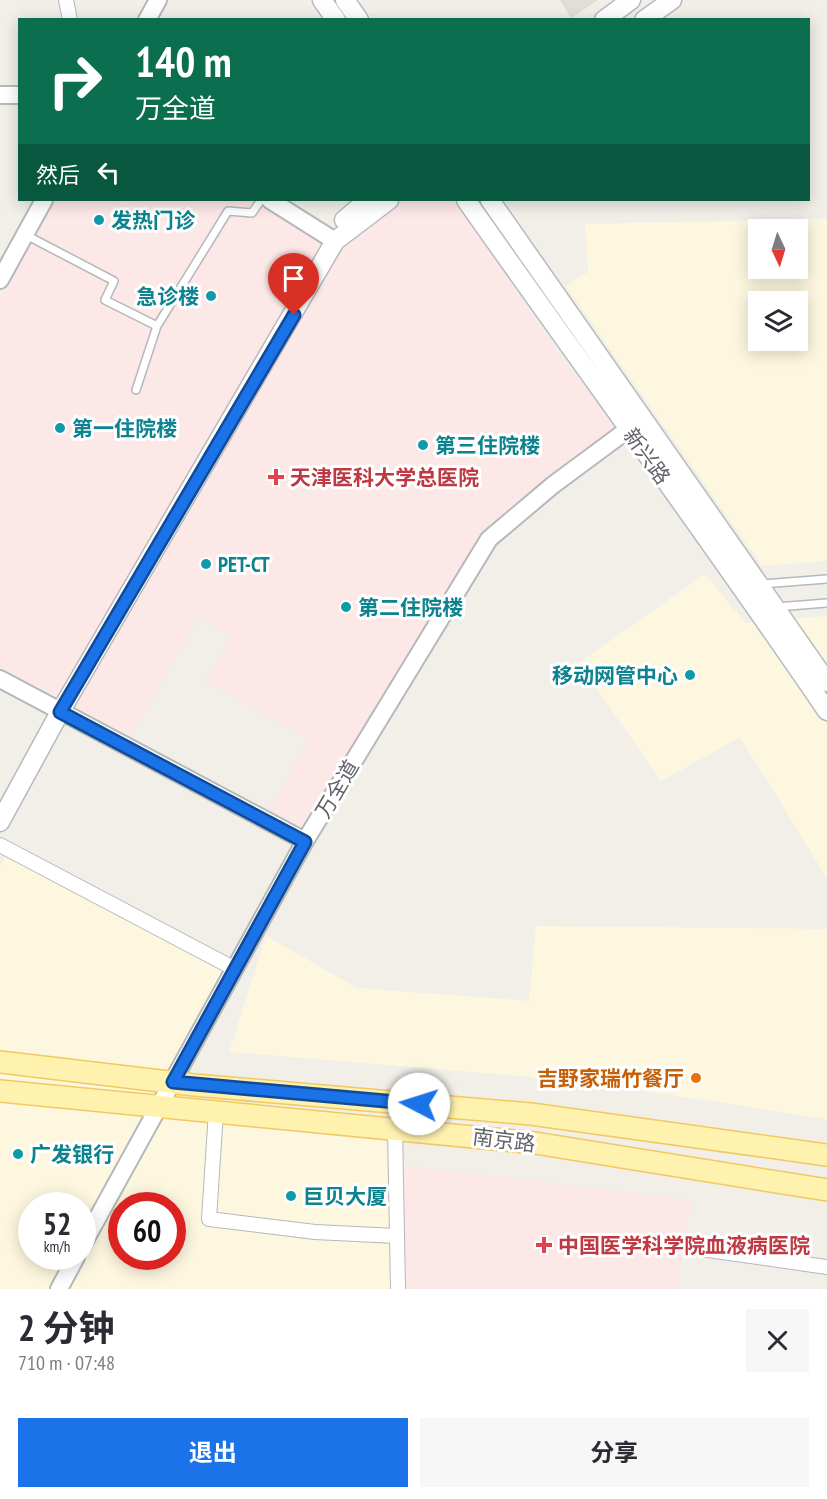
<!DOCTYPE html>
<html lang="zh">
<head>
<meta charset="utf-8">
<style>
	body { margin:0; font-family:"PT Sans Narrow","Noto Sans SC",sans-serif; background:#f7f7f7; color:#2b2b33; height:100vh; display:flex; flex-direction:column; font-size:22px; white-space:nowrap }
	* { box-sizing:border-box; margin:0 }
	p { font-size:20px; color:#7c7c81 }
	.icon { flex:none; width:33px; height:33px; fill:none; stroke:currentColor; stroke-width:2; stroke-linecap:round; stroke-linejoin:round }
	.map { position:relative; height:1289px; overflow:hidden }
	.details { display:flex; flex-direction:column; background:#fff; flex:1 }
	.details>* { flex:none }
	.hud { position:absolute; left:18px; top:18px; width:792px; height:183px; border-radius:0px; box-shadow:0 3px 15px #0003; background:#0b6e4f; color:#fff; overflow:hidden }
	.needle { width:39px; rotate:176deg }
	.buttons { position:absolute; left:748px; top:219px; display:grid; gap:12px }
	.buttons a { display:grid; place-items:center; width:60px; height:60px; border-radius:0px; background:#fff; box-shadow:0 3px 15px #0003; font-size:30px }
	.speed { position:absolute; left:18px; top:1192px; display:flex; gap:12px; font-size:30px; font-weight:700; text-align:center }
	.speed>* { display:grid; place-content:center; width:78px; height:78px; border-radius:50%; background:#fff; box-shadow:0 3px 15px #0003; line-height:1 }
	.speed small { font-size:15px; font-weight:400 }
	.speed .limit { border:9px solid #d22; background:#fff; color:#111 }
	.pin { position:absolute; display:grid; place-items:center; width:51px; height:51px; color:#fff; margin:-62px -26px; border-radius:50% 50% 50% 0; rotate:-45deg; box-shadow:0 0 6px #0007 }
	.pin .icon { rotate:45deg }
	.me { position:absolute; width:66px; margin:-33px; rotate:275deg; stroke-linejoin:round; filter:drop-shadow(0 0 4px #0008) }
	.turn { display:flex; align-items:center; gap:21px; height:126px; padding:0 18px; font-size:27px }
	.turn .icon { width:78px; height:78px; stroke-width:2.5 }
	.turn b { display:block; font-size:42px; line-height:51px }
	.then { display:flex; align-items:center; height:57px; padding:0 18px; background:#0003; gap:12px; font-size:22px }
	.round { display:grid; place-items:center; flex:none; width:63px; height:63px; border-radius:0px; background:#f7f7f7 }
	.summary { display:flex; align-items:center; justify-content:space-between; height:102px; padding:0 18px }
	h1 { font-size:36px; font-weight:700; line-height:45px }
	.action { display:flex; gap:12px; margin-top:auto; padding:12px 18px }
	.action a { flex:1; height:69px; border-radius:0px; background:#1a73e8; color:#fff; font-size:24px; font-weight:700; line-height:69px; text-align:center }
	.action a+a { background:#f7f7f7; color:#2b2b33 }
	.map>svg:first-child { display:block }
	.commercial { fill:#fef7e0; fill-rule:evenodd }
	.education { fill:#e1ded6 }
	.medical { fill:#fce8e6 }
	.lines { fill:none; stroke-linecap:round; stroke-linejoin:round }
	.service-casing { stroke:#b5b8bc; stroke-width:10 }
	.minor-casing { stroke:#b5b8bc; stroke-width:16 }
	.tertiary-casing { stroke:#b5b8bc; stroke-width:20 }
	.secondary-casing { stroke:#b6babf; stroke-width:21 }
	.primary-casing { stroke:#f2c960; stroke-width:24 }
	.service { stroke:#fff; stroke-width:7 }
	.minor { stroke:#fff; stroke-width:14 }
	.tertiary { stroke:#fff; stroke-width:16 }
	.secondary { stroke:#fff; stroke-width:18 }
	.primary { stroke:#fff2af; stroke-width:21 }
	.route-casing { stroke:#114b97; stroke-width:15 }
	.route { stroke:#1a73e8; stroke-width:10 }
	.culture-dot { fill:#0f9aa8; stroke:#fff; stroke-width:2 }
	.health-dot { fill:#e0444e; stroke:#fff; stroke-width:2 }
	.food-dot { fill:#e8710a; stroke:#fff; stroke-width:2 }
	.labels { text-anchor:middle; dominant-baseline:central; stroke-width:6; stroke-linejoin:round; paint-order:stroke }
	.culture-label { font-size:21px; font-weight:bold; fill:#0d838f; stroke:#fff; text-anchor:start }
	.street-label { font-size:21px; fill:#5f6368; stroke:#fff }
	.health-label { font-size:21px; font-weight:bold; fill:#be3a42; stroke:#fff; text-anchor:start }
	.food-label { font-size:21px; font-weight:bold; fill:#c56008; stroke:#fff; text-anchor:end }
</style>
</head>
<body>
<div class="map">
<svg width="827" height="1289" viewBox="0 0 827 1289">
	<rect width="100%" height="100%" fill="#f1efe8"/>
	<path class="commercial" d="M 827,219 L 827,561 L 762,566 L 566,286 L 588,272 L 585,224 ZM 759,230 L 798,230 L 798,268 L 759,268 ZM 759,302 L 798,302 L 798,340 L 759,340 Z
		M 705,574 L 745,623 L 827,616 L 827,878 L 740,737 L 661,781 L 579,663 Z
		M 5,857 L 233,964 L 151,1110 L 386,1134 L 392,1289 L 0,1289 L 0,866 ZM 32,1206 L 82,1206 L 82,1257 L 32,1257 ZM 122,1206 L 172,1206 L 172,1257 L 122,1257 Z
		M 536,926 L 827,929 L 827,1119 L 581,1081 L 229,1052 L 266,936 L 357,988 L 529,1001 Z"/>
	<path class="education" d="M 560,0 L 598,0 L 571,18 Z"/>
	<path class="medical" d="M 55,200 L 259,200 L 337,247 L 400,200 L 455,200 L 541,329 L 616,430 L 487,525 L 306,831 L 269,811 L 309,739 L 206,681 L 231,636 L 199,616 L 131,736 L 0,667 L 0,299 Z
		M 400,1165 L 691,1200 L 676,1289 L 407,1289 Z"/>
	<g class="lines">
		<defs>
			<path id="service" d="M 26,235 L 114,281 L 105,300 L 157,326
				M 136,390 L 157,326 L 228,211 L 252,213 L 261,200
				M 761,584 L 827,579
				M 776,607 L 827,603"/>
			<path id="minor" d="M 66,0 L 70,20
				M 0,845 L 235,969
				M 216,1111 L 209,1219 L 315,1232 L 397,1236
				M 395,1128 L 398,1289
				M 701,1249 L 827,1267"/>
			<path id="tertiary" d="M 147,20 L 158,0
				M 0,95 L 20,95
				M 270,200 L 335,241
				M 0,280 L 44,200
				M 0,679 L 305,841
				M 82,1246 L 305,841 L 489,539 L 553,485 L 638,422
				M 59,1289 L 76,1257"/>
			<path id="secondary" d="M 322,0 L 336,20
				M 345,0 L 359,20
				M 604,20 L 631,0
				M 644,20 L 672,0
				M 466,200 C 586,371 710,539 827,711
				M 490,200 L 827,682
				M 344,220 L 368,200
				M 0,822 L 60,712 L 335,241 L 389,200"/>
			<path id="primary" d="M 0,1062 L 194,1085 L 531,1114 L 827,1155
				M 0,1091 L 535,1143 L 827,1190"/>
		</defs>
		<use href="#service" class="service-casing"/>
		<use href="#minor" class="minor-casing"/>
		<use href="#tertiary" class="tertiary-casing"/>
		<use href="#secondary" class="secondary-casing"/>
		<use href="#primary" class="primary-casing"/>
		<use href="#service" class="service"/>
		<use href="#minor" class="minor"/>
		<use href="#tertiary" class="tertiary"/>
		<use href="#secondary" class="secondary"/>
		<use href="#primary" class="primary"/>
	</g>
	<g class="lines">
		<defs>
			<path id="route" d="M 294,315 L 60,712 L 305,842 L 173,1082 L 419,1104"/>
		</defs>
		<use href="#route" class="route-casing"/>
		<use href="#route" class="route"/>
	</g>
	<g class="culture-dot">
		<circle cx="99" cy="220" r="6"/>
		<circle cx="211" cy="296" r="6"/>
		<circle cx="60" cy="428" r="6"/>
		<circle cx="423" cy="445" r="6"/>
		<circle cx="206" cy="564" r="6"/>
		<circle cx="346" cy="607" r="6"/>
		<circle cx="690" cy="675" r="6"/>
		<circle cx="18" cy="1154" r="6"/>
		<circle cx="291" cy="1196" r="6"/>
	</g>
	<g class="health-dot">
		<path d="M273 468h6v6h6v6h-6v6h-6v-6h-6v-6h6z"/>
		<path d="M541 1236h6v6h6v6h-6v6h-6v-6h-6v-6h6z"/>
	</g>
	<circle class="food-dot" cx="696" cy="1078" r="6"/>
	<g class="labels">
		<g class="culture-label">
			<text x="111" y="220">发热门诊</text>
			<text x="199" y="296" text-anchor="end">急诊楼</text>
			<text x="72" y="428">第一住院楼</text>
			<text x="435" y="445">第三住院楼</text>
			<text x="218" y="564">PET-CT</text>
			<text x="358" y="607">第二住院楼</text>
			<text x="678" y="675" text-anchor="end">移动网管中心</text>
			<text x="30" y="1154">广发银行</text>
			<text x="303" y="1196">巨贝大厦</text>
		</g>
		<g class="street-label">
			<text transform="translate(647 456) rotate(54)">新兴路</text>
			<text transform="translate(337 789) rotate(-59)">万全道</text>
			<text transform="translate(504 1140) rotate(7)">南京路</text>
		</g>
		<g class="health-label">
			<text x="290" y="477">天津医科大学总医院</text>
			<text x="558" y="1245">中国医学科学院血液病医院</text>
		</g>
		<g class="food-label">
			<text x="684" y="1078">吉野家瑞竹餐厅</text>
		</g>
	</g>
</svg>
<div class="buttons">
<a><svg class="needle" viewBox="-14 -14 28 28"><path d="M0-13l5 13h-10z" fill="#e53935"/><path d="M0 13l5-13h-10z" fill="#7c7c81"/></svg></a>
<a><svg class="icon" aria-label="layers" viewBox="0 0 24 24"><path d="M12 4l9 5-9 5-9-5zM3 14l9 5 9-5"/></svg></a>
</div>
<div class="speed"><div>52<small>km/h</small></div><div class="limit">60</div></div>
<div class="pin" style="left:294px;top:315px;background:#d93025"><svg class="icon" aria-label="arrive" viewBox="0 0 24 24"><path d="M6 21V4h12l-3 4 3 4H6"/></svg></div>
<svg class="me" style="left:419px;top:1104px" viewBox="-20 -20 40 40"><circle r="19" fill="#fff"/><path d="M0-13L10 11 0 6-10 11z" fill="#1a73e8"/></svg>
<div class="hud">
<div class="turn"><svg class="icon" aria-label="right" viewBox="0 0 24 24"><path d="M7 20v-9h11M14 6l5 5-5 5"/></svg><div><b>140 m</b>万全道</div></div>
<div class="then">然后<svg class="icon" aria-label="left" viewBox="0 0 24 24"><path d="M17 20v-9H6M10 6l-5 5 5 5"/></svg></div>
</div>
</div>
<section class="details">
<div class="summary"><div><h1>2 分钟</h1><p>710 m · 07:48</p></div><a class="round"><svg class="icon" aria-label="close" viewBox="0 0 24 24"><path d="M6 6l12 12M18 6L6 18"/></svg></a></div>
<div class="action"><a>退出</a><a>分享</a></div>
</section>
</body>
</html>
